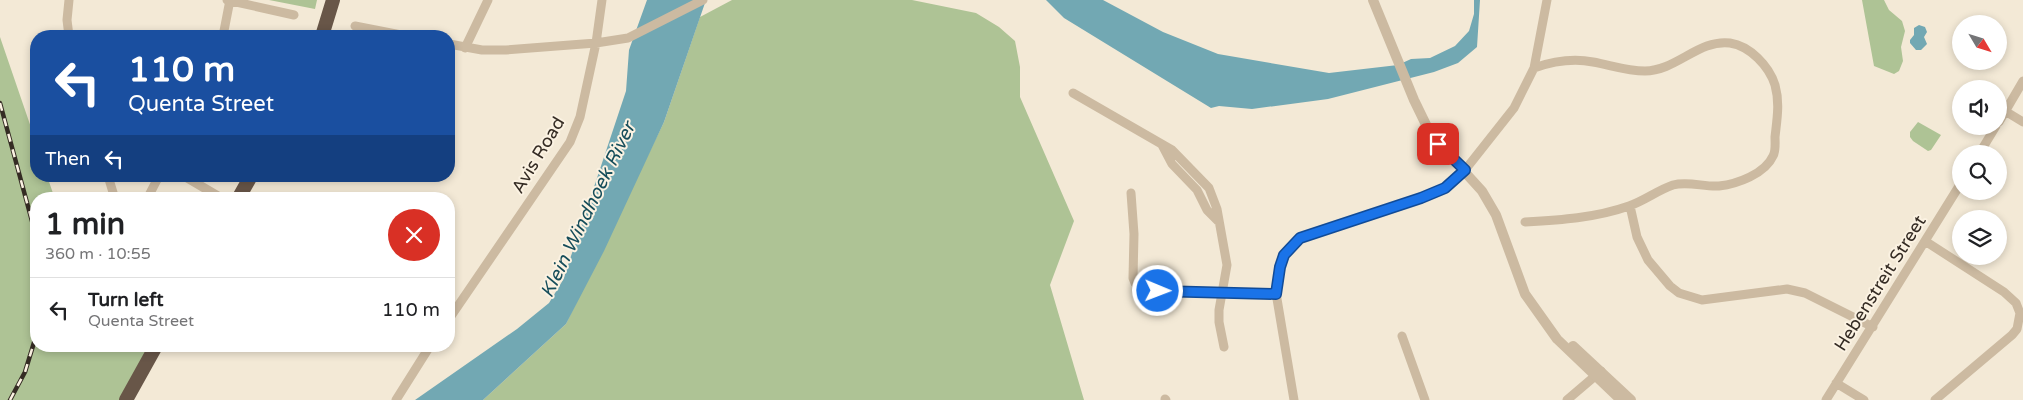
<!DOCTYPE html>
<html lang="en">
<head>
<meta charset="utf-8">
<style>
	body { margin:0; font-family:"Varela Round",sans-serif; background:#f2f2f2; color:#202124; height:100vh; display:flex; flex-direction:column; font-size:19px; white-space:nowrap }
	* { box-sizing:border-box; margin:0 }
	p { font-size:16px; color:#757577 }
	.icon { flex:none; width:28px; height:28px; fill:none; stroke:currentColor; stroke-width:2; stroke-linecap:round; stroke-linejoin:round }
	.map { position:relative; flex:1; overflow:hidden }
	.drawer { position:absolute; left:30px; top:192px; width:425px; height:160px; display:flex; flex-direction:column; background:#fff; border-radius:20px; box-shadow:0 2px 8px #0003 }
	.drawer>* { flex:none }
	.banner { position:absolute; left:30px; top:30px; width:425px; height:152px; border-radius:20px; box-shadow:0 2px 8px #0003; background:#1a4fa0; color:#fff; overflow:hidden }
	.needle { width:32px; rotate:128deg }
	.tools { position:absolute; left:1952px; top:15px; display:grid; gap:10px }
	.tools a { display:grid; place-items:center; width:55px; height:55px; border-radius:50%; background:#fff; box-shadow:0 2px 8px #0003; font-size:25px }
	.pin { position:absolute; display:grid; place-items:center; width:42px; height:42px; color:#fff; margin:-21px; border-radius:10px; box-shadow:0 2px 8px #0006 }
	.me { position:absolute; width:55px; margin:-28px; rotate:91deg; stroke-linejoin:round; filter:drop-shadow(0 0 4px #0008) }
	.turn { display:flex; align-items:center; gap:18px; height:105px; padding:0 15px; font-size:22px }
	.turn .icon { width:65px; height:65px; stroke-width:2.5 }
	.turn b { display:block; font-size:35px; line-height:42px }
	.then { display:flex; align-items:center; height:48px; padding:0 15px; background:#0003; gap:10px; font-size:19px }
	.round { display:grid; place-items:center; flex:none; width:52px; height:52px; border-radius:26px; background:#f2f2f2 }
	.head { display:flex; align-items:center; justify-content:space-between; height:85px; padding:0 15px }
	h1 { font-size:30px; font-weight:700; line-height:38px }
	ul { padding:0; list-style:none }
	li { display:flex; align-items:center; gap:15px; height:65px; padding:0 15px; border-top:1px solid #e0e0e0 }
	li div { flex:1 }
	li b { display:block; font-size:19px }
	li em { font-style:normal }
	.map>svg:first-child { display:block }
	.green { fill:#aec395 }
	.water { fill:#72a8b3 }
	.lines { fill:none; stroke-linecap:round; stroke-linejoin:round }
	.minor { stroke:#ccbaa1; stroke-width:9 }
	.tertiary { stroke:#ccbaa1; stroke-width:10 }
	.trunk { stroke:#685648; stroke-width:14 }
	.rail-casing { stroke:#352c24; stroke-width:4.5 }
	.rail { stroke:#fbf2e2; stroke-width:2.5; stroke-dasharray:8; stroke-linecap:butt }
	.route-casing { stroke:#114b97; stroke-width:12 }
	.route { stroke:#1a73e8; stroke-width:9 }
	.labels { text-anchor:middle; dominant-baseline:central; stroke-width:4; stroke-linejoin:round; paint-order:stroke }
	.street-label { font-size:18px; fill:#352c24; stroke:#fbf2e2 }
	.water-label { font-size:19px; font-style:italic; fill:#164d5a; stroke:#fbf2e2 }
</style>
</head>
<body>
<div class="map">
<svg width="2023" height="400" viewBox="0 0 2023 400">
	<rect width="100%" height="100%" fill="#f3e9d6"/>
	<path class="green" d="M 269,0 L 317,0 L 315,9 Z
		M 732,0 L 912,0 L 976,13 L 999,27 L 1015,41 L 1020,67 L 1020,97 L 1074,221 L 1050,285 L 1084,400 L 483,400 L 566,324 L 664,122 L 700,17 Z
		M 1862,0 L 1884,0 L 1889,10 L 1902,21 L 1905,31 L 1901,47 L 1903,61 L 1899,71 L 1894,74 L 1874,66 Z
		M 0,37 L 36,142 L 36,176 L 47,176 L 55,199 L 36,199 L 36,346 L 156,346 L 124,400 L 0,400 Z
		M 1918,122 L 1941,135 L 1931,150 L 1928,151 L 1913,141 L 1910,137 L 1910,132 Z"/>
	<path class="water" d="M 647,0 L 706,0 L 664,122 L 604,251 L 566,324 L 483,400 L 415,400 L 517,329 L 549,303 L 563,280 L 626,91 L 629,50 Z
		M 1046,0 L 1103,0 L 1163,32 L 1218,54 L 1329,73 L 1398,65 L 1411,59 L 1430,58 L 1455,46 L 1469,31 L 1474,14 L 1474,0 L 1480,0 L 1477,47 L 1458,63 L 1434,72 L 1328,99 L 1252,109 L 1219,106 L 1211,108 L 1064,18 Z
		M 1919,25 L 1925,27 L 1927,32 L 1924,37 L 1927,44 L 1921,50 L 1916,50 L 1910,43 L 1910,40 L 1914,35 L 1914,28 Z"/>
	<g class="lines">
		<path class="minor" d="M 227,0 L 294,15
			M 355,26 L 406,36
			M 69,36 L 67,20 L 69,0
			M 223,36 L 230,0
			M 449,44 L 482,50 L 506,50 L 596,43 L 602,0
			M 465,48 L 488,0
			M 1073,93 L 1172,150 L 1209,188 L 1217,209 L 1227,265 L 1219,310 L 1219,322 L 1224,347
			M 2005,111 L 2023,122
			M 1999,122 L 2023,81
			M 1162,145 L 1172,164 L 1197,190 L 1207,210 L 1218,221
			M 1979,154 L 1996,126
			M 108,176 L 115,199
			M 184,176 L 223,199
			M 1131,193 L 1134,234 L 1133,278 L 1135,283 L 1144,291 L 1276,293
			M 147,199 L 159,176
			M 1630,206 L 1637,237 L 1648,260 L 1670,286 L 1679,293 L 1702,300 L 1787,289 L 1805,293 L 1873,327
			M 1525,222 C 1560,220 1595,218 1629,206 C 1644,201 1658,190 1673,185 C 1688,181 1704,187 1719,186 C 1737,184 1765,174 1773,156 C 1776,151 1775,142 1775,137 C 1777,119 1780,103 1775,85 C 1769,66 1750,46 1730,43 C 1699,39 1676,71 1645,71 C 1627,71 1610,65 1593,62 C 1572,58 1554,61 1534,68
			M 1925,241 L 2004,292 L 2016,303 L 2020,313 L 2017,329 L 2012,335 L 1935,400
			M 449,319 L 570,142 L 580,117 L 596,43 L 628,38 L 703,0
			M 1402,336 L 1425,400
			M 1836,383 L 1864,400
			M 1165,399 L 1166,400
			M 396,400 L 430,346
			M 1294,400 L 1276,293 L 1279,267 L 1284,255 L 1300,238 L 1421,198 L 1445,188 L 1465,170 L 1514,108 L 1534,68 L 1547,0
			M 1567,400 L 1601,371
			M 1826,400 L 1961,183"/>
		<path class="tertiary" d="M 1373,0 L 1414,100 L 1431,135 L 1482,191 L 1496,215 L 1525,294 L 1557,339 L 1621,400
			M 1573,346 L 1631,400"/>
		<path class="trunk" d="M 322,36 L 333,0
			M 238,199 L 251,176
			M 126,400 L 156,346"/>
		<defs>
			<path id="rail" d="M 0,103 L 36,236
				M 10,400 L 25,372 L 36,336"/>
		</defs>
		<use href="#rail" class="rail-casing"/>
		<use href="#rail" class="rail"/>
	</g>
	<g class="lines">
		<defs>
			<path id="route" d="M 1158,291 L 1276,294 L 1280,267 L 1284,255 L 1300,238 L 1421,198 L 1445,188 L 1465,170 L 1438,144"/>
		</defs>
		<use href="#route" class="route-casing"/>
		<use href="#route" class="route"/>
	</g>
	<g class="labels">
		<g class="street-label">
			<text transform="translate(538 155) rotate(-59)">Avis Road</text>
			<text transform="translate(1880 283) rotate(-58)">Hebenstreit Street</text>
		</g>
		<g class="water-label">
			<text transform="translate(588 210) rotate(-64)">Klein Windhoek River</text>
		</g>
	</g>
</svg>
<div class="tools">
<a><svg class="needle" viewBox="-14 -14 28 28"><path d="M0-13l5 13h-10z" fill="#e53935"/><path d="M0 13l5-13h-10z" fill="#757577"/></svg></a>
<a><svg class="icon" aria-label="sound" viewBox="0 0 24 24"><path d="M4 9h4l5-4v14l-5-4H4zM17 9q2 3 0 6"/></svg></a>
<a><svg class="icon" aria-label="search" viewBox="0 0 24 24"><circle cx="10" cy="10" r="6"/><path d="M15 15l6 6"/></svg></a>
<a><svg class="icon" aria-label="layers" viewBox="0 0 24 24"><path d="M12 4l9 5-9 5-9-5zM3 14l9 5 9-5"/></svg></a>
</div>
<div class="pin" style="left:1438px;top:144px;background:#d93025"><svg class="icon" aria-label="arrive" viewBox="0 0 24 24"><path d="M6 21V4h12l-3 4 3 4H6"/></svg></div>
<svg class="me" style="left:1158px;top:291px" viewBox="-20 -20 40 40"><circle r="17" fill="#1a73e8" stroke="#fff" stroke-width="3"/><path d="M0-11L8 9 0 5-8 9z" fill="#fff"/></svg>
<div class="banner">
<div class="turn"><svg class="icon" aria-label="left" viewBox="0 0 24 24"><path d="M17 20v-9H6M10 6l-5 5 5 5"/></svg><div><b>110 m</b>Quenta Street</div></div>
<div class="then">Then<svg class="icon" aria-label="left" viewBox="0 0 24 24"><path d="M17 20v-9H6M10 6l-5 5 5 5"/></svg></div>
</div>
<section class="drawer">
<div class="head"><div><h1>1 min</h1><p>360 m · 10:55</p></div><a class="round" style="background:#d93025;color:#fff"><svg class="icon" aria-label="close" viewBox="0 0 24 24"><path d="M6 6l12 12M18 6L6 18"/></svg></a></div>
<ul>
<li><svg class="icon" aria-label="left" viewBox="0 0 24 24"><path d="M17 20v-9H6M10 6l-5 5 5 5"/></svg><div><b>Turn left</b><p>Quenta Street</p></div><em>110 m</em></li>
</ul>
</section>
</div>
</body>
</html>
